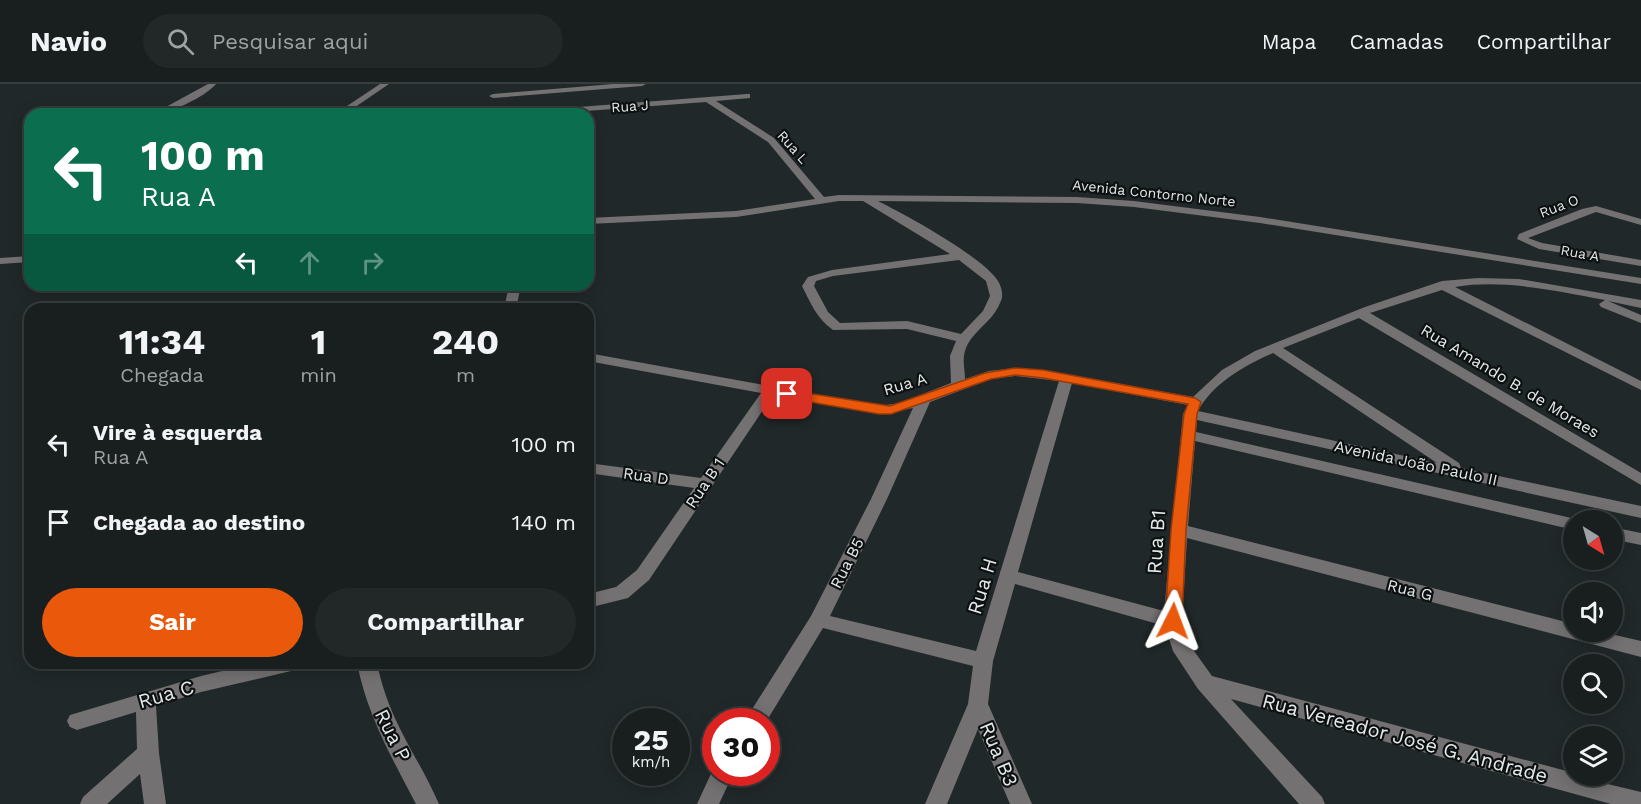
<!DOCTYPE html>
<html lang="pt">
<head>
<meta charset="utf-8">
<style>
	body { margin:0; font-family:"Work Sans",sans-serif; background:#222728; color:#f1f3f6; height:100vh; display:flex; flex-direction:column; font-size:22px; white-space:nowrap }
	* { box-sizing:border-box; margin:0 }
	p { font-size:20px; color:#9fa2a4 }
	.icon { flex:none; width:33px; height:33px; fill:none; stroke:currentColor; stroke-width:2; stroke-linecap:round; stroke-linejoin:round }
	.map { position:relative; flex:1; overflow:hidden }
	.details { position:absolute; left:24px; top:219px; width:570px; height:366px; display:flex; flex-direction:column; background:#191e1f; border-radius:18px; box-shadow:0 3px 15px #0003,0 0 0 2px #373c3d }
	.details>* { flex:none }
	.top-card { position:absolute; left:24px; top:24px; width:570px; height:183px; border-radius:18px; box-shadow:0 3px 15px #0003,0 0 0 2px #373c3d; background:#0b6e4f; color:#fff; overflow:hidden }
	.needle { width:39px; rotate:143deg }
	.controls { position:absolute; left:1563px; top:426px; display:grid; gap:12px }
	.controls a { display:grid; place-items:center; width:60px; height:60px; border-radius:50%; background:#191e1f; box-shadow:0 3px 15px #0003,0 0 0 2px #373c3d; font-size:30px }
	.speed { position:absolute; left:612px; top:624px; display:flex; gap:12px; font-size:30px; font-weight:700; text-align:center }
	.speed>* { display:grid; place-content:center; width:78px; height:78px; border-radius:50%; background:#191e1f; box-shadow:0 3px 15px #0003,0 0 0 2px #373c3d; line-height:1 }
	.speed small { font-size:15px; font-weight:400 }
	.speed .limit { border:9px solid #d22; background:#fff; color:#111 }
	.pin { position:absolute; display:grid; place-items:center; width:51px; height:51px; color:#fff; margin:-26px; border-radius:12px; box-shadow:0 3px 9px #0006 }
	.me { position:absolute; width:66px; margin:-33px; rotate:3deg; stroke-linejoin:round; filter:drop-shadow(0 0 4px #0008) }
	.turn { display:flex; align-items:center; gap:21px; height:126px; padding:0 18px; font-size:27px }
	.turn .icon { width:78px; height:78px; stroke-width:2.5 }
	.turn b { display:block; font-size:42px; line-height:51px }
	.lanes { display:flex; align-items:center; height:57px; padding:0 18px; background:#0003; justify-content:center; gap:30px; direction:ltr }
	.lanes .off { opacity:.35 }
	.eta { display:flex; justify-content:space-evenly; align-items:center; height:102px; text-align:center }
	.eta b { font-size:36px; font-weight:700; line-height:42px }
	.cta { display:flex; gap:12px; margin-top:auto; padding:12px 18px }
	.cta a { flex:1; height:69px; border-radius:36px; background:#ea580c; color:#fff; font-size:24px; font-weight:700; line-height:69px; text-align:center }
	.cta a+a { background:#222728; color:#f1f3f6 }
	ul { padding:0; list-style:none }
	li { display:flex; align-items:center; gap:18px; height:78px; padding:0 18px }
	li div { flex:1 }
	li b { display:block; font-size:22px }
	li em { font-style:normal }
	header { display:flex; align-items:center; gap:36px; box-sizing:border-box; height:84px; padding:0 30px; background:#191e1f; border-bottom:2px solid #373c3d }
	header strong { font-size:28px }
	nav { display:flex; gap:33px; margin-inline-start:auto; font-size:21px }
	.search { width:420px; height:54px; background:#222728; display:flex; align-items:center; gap:15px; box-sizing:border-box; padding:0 21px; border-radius:33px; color:#9fa2a4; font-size:22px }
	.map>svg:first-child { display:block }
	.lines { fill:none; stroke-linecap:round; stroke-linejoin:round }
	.minor { fill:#747172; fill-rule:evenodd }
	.route { fill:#ea580c; stroke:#983908; stroke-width:1.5 }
	.labels { text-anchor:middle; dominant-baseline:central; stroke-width:4.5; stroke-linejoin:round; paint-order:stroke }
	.far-street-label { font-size:14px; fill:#e4e9ea; stroke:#0d1011 }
	.street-label { font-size:16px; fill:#e4e9ea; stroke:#0d1011 }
	.near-street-label { font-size:20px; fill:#e4e9ea; stroke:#0d1011 }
</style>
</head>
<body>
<header>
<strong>Navio</strong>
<div class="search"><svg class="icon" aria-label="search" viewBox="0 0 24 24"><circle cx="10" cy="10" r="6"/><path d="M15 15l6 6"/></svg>Pesquisar aqui</div>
<nav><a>Mapa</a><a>Camadas</a><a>Compartilhar</a></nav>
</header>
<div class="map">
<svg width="1641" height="720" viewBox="0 0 1641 720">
	<rect width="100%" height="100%" fill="#212829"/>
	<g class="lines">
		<path class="minor" d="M 208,0 L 216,0 C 205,13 169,30 153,30 Z
			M 380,0 L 389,0 L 345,30 L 335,30 Z
			M 613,0 L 646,0 L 642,2 L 493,14 L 489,12 L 493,10 Z
			M 747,10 L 750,10 L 750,14 L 716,17 L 774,54 L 824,113 L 839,111 L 1077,113 L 1134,117 L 1260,133 L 1641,194 L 1641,200 L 1260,139 L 1134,123 L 1077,119 L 878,117 C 906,131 983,173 998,197 C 1002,204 1004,212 1000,219 C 992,240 967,249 964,272 C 963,280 965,287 965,295 L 989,287 L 1015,284 L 1043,286 L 1193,313 L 1222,286 L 1255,267 L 1365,223 L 1442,197 L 1478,194 L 1519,195 L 1641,216 L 1641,224 L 1608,217 L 1641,231 L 1641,239 L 1601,223 L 1599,220 L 1605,216 C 1557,207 1504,195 1455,203 L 1641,297 L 1641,306 L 1442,206 L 1370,229 L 1641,389 L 1641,401 L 1359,234 L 1283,264 L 1459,379 L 1461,384 L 1641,422 L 1641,434 L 1197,336 L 1196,348 L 1580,436 L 1574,436 L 1574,446 L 1195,357 L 1188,442 L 1574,540 L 1574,548 L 1602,548 L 1641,557 L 1641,573 L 1187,454 L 1182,537 L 1189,560 L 1212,592 L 1574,689 L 1574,692 L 1641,708 L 1641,720 L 1611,720 L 1231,615 L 1322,713 L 1325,720 L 1299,720 L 1198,605 L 1173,567 L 1165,542 L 1015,500 L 993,577 L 988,620 L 1032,720 L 1010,720 L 978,645 L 947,720 L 925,720 L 968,620 L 973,582 L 823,544 L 766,638 L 744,638 L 811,532 L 871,415 L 913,324 L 879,330 L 773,311 L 649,496 L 628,514 L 588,524 L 588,510 L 616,503 L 637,486 L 694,404 L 588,389 L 588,379 L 701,394 L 761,309 L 588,277 L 588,269 L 879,322 L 900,319 L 951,299 L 950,272 L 956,257 L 907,245 L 833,246 C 817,235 810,218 802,202 L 808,193 L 832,186 L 950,170 L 863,117 L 839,117 L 736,133 L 588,140 L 588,134 L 736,127 L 815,115 L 768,58 L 706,18 L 546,30 L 510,30 L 514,28 ZM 959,176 L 986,197 L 990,212 L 983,227 L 961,250 L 907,237 L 840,239 L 828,228 L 814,202 L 816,197 L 833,192 ZM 1273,269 L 1437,379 L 1198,327 C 1212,300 1245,281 1273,269 ZM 1015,292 L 1059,297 L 976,567 L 830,532 L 887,415 L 930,318 L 991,295 ZM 1072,299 L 1188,321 L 1183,330 L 1164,527 L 1018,488 Z
			M 1596,122 L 1641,135 L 1641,141 L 1596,128 L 1528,154 L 1542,159 L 1641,176 L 1641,182 L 1539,165 L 1517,155 L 1519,150 L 1582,125 Z
			M 30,172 L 30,178 L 0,180 L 0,174 Z
			M 509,201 L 521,201 L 516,225 L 504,225 Z
			M 1612,443 L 1641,449 L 1641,461 L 1612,455 Z
			M 256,579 L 301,579 L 298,585 L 291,587 L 201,608 L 156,622 L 159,669 L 166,720 L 144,720 L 140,690 L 107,720 L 80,720 L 83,713 L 137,665 L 136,628 L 77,646 L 70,643 L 67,637 L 70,631 L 201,592 Z
			M 357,579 L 377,579 C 389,638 416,668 439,720 L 416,720 C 392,674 367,631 357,579 Z
			M 715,681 L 716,688 L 734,688 L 719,720 L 697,720 Z"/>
	</g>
	<path class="route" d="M 1015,284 L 1043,286 L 1195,314 L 1201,318 L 1197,330 L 1186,446 L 1182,537 L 1179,541 L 1173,543 L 1167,541 L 1165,537 L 1171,446 L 1184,330 L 1188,320 L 1043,294 L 1015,291 L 991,295 L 891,330 L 879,330 L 787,314 L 781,310 L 787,306 L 890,322 L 985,289 Z"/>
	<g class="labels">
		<g class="far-street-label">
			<text transform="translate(630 22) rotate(-4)">Rua J</text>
			<text transform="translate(793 63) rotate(48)">Rua L</text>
			<text transform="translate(1154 109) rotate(6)">Avenida Contorno Norte</text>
			<text transform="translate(1559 122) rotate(-21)">Rua O</text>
			<text transform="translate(1580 169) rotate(10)">Rua A</text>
		</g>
		<g class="street-label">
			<text transform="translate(1510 297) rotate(31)">Rua Amando B. de Moraes</text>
			<text transform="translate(905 300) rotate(-16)">Rua A</text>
			<text transform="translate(1416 379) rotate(12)">Avenida João Paulo II</text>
			<text transform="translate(646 392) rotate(8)">Rua D</text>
			<text transform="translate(705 399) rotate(-56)">Rua B 1</text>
			<text transform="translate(847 479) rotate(-63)">Rua B5</text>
			<text transform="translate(1410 506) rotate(14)">Rua G</text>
		</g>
		<g class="near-street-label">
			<text transform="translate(1156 458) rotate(-86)">Rua B1</text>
			<text transform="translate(982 502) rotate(-73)">Rua H</text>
			<text transform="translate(166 610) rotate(-16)">Rua C</text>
			<text transform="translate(393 651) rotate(63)">Rua P</text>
			<text transform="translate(1405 654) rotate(15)">Rua Vereador José G. Andrade</text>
			<text transform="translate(999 670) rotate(67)">Rua B3</text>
		</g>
	</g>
</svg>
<div class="controls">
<a><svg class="needle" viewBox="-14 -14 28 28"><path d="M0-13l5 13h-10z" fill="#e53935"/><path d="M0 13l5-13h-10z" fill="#9fa2a4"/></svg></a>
<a><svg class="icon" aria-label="sound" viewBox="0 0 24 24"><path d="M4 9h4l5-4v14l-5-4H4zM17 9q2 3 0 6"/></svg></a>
<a><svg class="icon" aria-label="search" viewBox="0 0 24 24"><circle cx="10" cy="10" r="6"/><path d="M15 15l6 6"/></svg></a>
<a><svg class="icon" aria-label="layers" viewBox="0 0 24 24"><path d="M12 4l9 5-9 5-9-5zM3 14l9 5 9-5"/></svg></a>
</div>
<div class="speed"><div>25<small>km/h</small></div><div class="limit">30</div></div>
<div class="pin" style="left:787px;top:310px;background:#d93025"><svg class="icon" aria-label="arrive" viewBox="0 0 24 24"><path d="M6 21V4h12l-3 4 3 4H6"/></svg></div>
<svg class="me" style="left:1173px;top:537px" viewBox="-20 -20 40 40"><path d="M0-17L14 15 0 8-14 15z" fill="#ea580c" stroke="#fff" stroke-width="4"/></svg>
<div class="top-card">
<div class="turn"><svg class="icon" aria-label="left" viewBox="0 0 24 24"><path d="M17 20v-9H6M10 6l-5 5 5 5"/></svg><div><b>100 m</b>Rua A</div></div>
<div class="lanes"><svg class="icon" aria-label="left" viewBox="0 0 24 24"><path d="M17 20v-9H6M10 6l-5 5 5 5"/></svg><svg class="icon off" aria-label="ahead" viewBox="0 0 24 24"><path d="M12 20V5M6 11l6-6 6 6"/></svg><svg class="icon off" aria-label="right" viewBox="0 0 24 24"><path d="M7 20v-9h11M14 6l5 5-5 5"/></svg></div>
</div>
<section class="details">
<div class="eta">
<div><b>11:34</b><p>Chegada</p></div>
<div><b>1</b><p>min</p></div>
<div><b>240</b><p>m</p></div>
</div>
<ul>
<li><svg class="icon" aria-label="left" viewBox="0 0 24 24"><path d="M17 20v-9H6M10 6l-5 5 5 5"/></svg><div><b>Vire à esquerda</b><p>Rua A</p></div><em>100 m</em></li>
<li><svg class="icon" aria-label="arrive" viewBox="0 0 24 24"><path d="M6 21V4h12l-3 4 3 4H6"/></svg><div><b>Chegada ao destino</b></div><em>140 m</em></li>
</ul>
<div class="cta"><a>Sair</a><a>Compartilhar</a></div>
</section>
</div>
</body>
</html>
